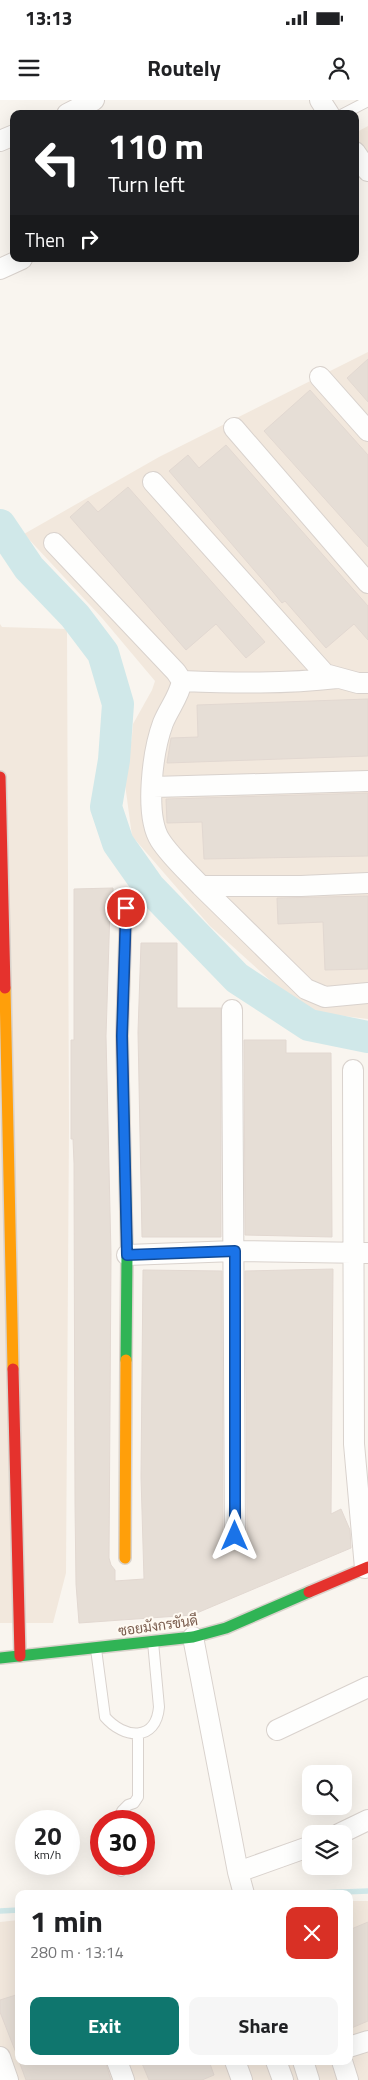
<!DOCTYPE html>
<html lang="en">
<head>
<meta charset="utf-8">
<style>
	body { margin:0; font-family:"Titillium Web",Sarabun,sans-serif; background:#f6f6f6; color:#202124; height:100vh; display:flex; flex-direction:column; font-size:19px; white-space:nowrap }
	* { box-sizing:border-box; margin:0 }
	p { font-size:16px; color:#757577 }
	.icon { flex:none; width:28px; height:28px; fill:none; stroke:currentColor; stroke-width:2; stroke-linecap:round; stroke-linejoin:round }
	.map { position:relative; flex:1; overflow:hidden }
	.sheet { position:absolute; left:15px; top:1790px; width:338px; height:175px; display:flex; flex-direction:column; background:#fff; border-radius:10px; box-shadow:0 5px 20px #0002 }
	.sheet>* { flex:none }
	.banner { position:absolute; left:10px; top:10px; width:349px; height:152px; border-radius:10px; box-shadow:0 5px 20px #0002; background:#202124; color:#fff; overflow:hidden }
	.controls { position:absolute; left:302px; top:1665px; display:grid; gap:10px }
	.controls a { display:grid; place-items:center; width:50px; height:50px; border-radius:10px; background:#fff; box-shadow:0 5px 20px #0002; font-size:25px }
	.speed { position:absolute; left:15px; top:1710px; display:flex; gap:10px; font-size:25px; font-weight:700; text-align:center }
	.speed>* { display:grid; place-content:center; width:65px; height:65px; border-radius:50%; background:#fff; box-shadow:0 5px 20px #0002; line-height:1 }
	.speed small { font-size:12px; font-weight:400 }
	.speed .limit { border:8px solid #d22; background:#fff; color:#111 }
	.pin { position:absolute; display:grid; place-items:center; width:42px; height:42px; color:#fff; margin:-21px; border:2px solid #fff; border-radius:50%; box-shadow:0 1px 5px #0007 }
	.me { position:absolute; width:55px; margin:-28px; rotate:0deg; stroke-linejoin:round; filter:drop-shadow(0 0 4px #0008) }
	.turn { display:flex; align-items:center; gap:18px; height:105px; padding:0 15px; font-size:22px }
	.turn .icon { width:65px; height:65px; stroke-width:2.5 }
	.turn b { display:block; font-size:35px; line-height:42px }
	.then { display:flex; align-items:center; height:48px; padding:0 15px; background:#0003; gap:10px; font-size:19px }
	.round { display:grid; place-items:center; flex:none; width:52px; height:52px; border-radius:10px; background:#f6f6f6 }
	.headline { display:flex; align-items:center; justify-content:space-between; height:85px; padding:0 15px }
	h1 { font-size:30px; font-weight:700; line-height:38px }
	.primary-button { display:flex; gap:10px; margin-top:auto; padding:10px 15px }
	.primary-button a { flex:1; height:58px; border-radius:10px; background:#0f766e; color:#fff; font-size:20px; font-weight:700; line-height:58px; text-align:center }
	.primary-button a+a { background:#f6f6f6; color:#202124 }
	.status { display:flex; justify-content:space-between; align-items:center; height:35px; padding:0 25px; background:#fff; direction:ltr }
	.status svg { height:14px; fill:currentColor }
	header { display:flex; justify-content:space-between; align-items:center; height:65px; padding:0 15px; background:#fff; font-size:22px; font-weight:700 }
	.map>svg:first-child { display:block }
	.residential { fill:#f2e8dd }
	.lines { fill:none; stroke-linecap:round; stroke-linejoin:round }
	.stream { stroke:#d0e8e9; stroke-width:5.5 }
	.river { stroke:#d0e8e9; stroke-width:32 }
	.building { fill:#e6ded6; stroke:#e2d8d1 }
	.lane-casing { stroke:#d9d2cd; stroke-width:12 }
	.street-casing { stroke:#d9d2cd; stroke-width:22 }
	.fast-casing { stroke:#d9d2cb; stroke-width:14 }
	.slow-casing { stroke:#d9d2cb; stroke-width:14 }
	.jam-casing { stroke:#d9d2cb; stroke-width:14 }
	.lane { stroke:#fefefd; stroke-width:10 }
	.street { stroke:#fefefd; stroke-width:20 }
	.fast { stroke:#30b455; stroke-width:11 }
	.slow { stroke:#ff9f0a; stroke-width:11 }
	.jam { stroke:#e5322d; stroke-width:11 }
	.route-casing { stroke:#114b97; stroke-width:12 }
	.route { stroke:#1a73e8; stroke-width:9 }
	.labels { text-anchor:middle; dominant-baseline:central; stroke-width:4; stroke-linejoin:round; paint-order:stroke }
	.street-label { font-size:14px; fill:#795c4d; stroke:#fffaf2 }
</style>
</head>
<body>
<div class="status"><b>13:13</b><svg viewBox="0 0 49 12"><path d="M0 12V9h3v3zM5 12V6h3v6zM10 12V3h3v9zM15 12V0h3v12zM26 1h20v11H26zM47 4h2v5h-2z"/></svg></div>
<header><svg class="icon" aria-label="menu" viewBox="0 0 24 24"><path d="M4 6h16M4 12h16M4 18h16"/></svg>Routely<svg class="icon" aria-label="person" viewBox="0 0 24 24"><circle cx="12" cy="8" r="4"/><path d="M4 21q1-7 8-7t8 7"/></svg></header>
<div class="map">
<svg width="368" height="1980" viewBox="0 0 368 1980">
	<rect width="100%" height="100%" fill="#f9f5ef"/>
	<path class="residential" d="M 368,26 L 368,61 L 355,44 L 355,33 Z
		M 368,252 L 368,919 L 304,911 L 210,826 L 132,736 L 125,684 L 132,636 L 133,624 L 152,590 L 155,581 L 102,518 L 24,434 L 159,357 Z
		M 0,524 L 2,527 L 67,529 L 69,1028 L 66,1473 L 53,1523 L 0,1523 Z
		M 349,1801 L 368,1801 L 368,1980 L 0,1980 L 0,1822 L 19,1820 L 19,1961 L 349,1961 Z"/>
	<g class="lines">
		<path class="stream" d="M 294,1794 L 368,1791
			M 0,1811 L 19,1810"/>
		<path class="river" d="M 0,425 L 29,468 L 75,516 L 103,553 L 118,604 L 114,660 L 106,707 L 118,743 L 149,787 L 237,878 L 309,925 L 368,937"/>
	</g>
	<path class="building" d="M 368,259 L 368,302 L 347,278 Z
		M 310,290 L 368,355 L 368,447 L 264,331 Z
		M 226,345 L 368,506 L 368,540 L 354,524 L 326,548 L 285,501 L 282,503 L 273,492 L 169,371 L 188,355 L 199,368 Z
		M 128,387 L 265,542 L 246,558 L 216,524 L 186,550 L 70,417 L 88,401 L 98,412 Z
		M 368,599 L 368,656 L 167,663 L 171,638 L 198,637 L 197,605 Z
		M 368,693 L 368,756 L 204,759 L 202,722 L 167,723 L 166,699 Z
		M 113,788 L 113,799 L 110,808 L 106,936 L 111,1155 L 109,1458 L 111,1465 L 115,1470 L 115,1481 L 144,1479 L 141,1377 L 143,1170 L 222,1171 L 223,1436 L 229,1446 L 236,1448 L 245,1442 L 247,1436 L 245,1171 L 333,1169 L 331,1414 L 341,1409 L 350,1430 L 351,1448 L 192,1515 L 79,1523 L 76,1484 L 75,1404 L 74,1063 L 73,1039 L 71,1039 L 71,940 L 74,940 L 74,789 Z
		M 368,796 L 368,869 L 325,870 L 323,822 L 278,824 L 277,798 Z
		M 141,843 L 177,843 L 177,908 L 221,908 L 221,1137 L 142,1137 L 138,932 Z
		M 244,940 L 286,940 L 286,953 L 331,953 L 332,1137 L 245,1135 Z
		M 368,1822 L 368,1921 L 349,1929 L 349,1830 Z
		M 19,1894 L 19,1957 L 18,1958 L 0,1912 L 0,1900 Z
		M 19,1961 L 105,1961 L 111,1980 L 26,1980 Z
		M 141,1961 L 209,1961 L 214,1975 L 202,1980 L 149,1980 Z"/>
	<g class="lines">
		<defs>
			<path id="lane" d="M 343,14 L 368,1
				M 96,1549 L 105,1617 C 124,1639 156,1642 159,1607 L 153,1542
				M 121,1721 L 122,1711 L 128,1705 L 134,1703 L 138,1697 L 138,1634
				M 121,1771 L 121,1764"/>
			<path id="street" d="M 320,0 L 329,14
				M 67,14 L 94,0
				M 0,41 L 14,35
				M 355,52 L 368,71
				M 0,169 L 22,159
				M 320,277 L 368,331
				M 234,328 L 368,483
				M 153,382 L 325,574 L 358,583 L 368,583
				M 54,443 L 176,572 L 182,581 C 179,597 169,608 163,623 C 153,650 144,714 160,740 C 171,757 188,772 201,786 L 301,786 L 368,783
				M 182,581 C 234,583 285,584 337,578
				M 153,687 L 368,681
				M 201,786 L 306,889 L 325,897 L 368,893
				M 232,910 L 235,1436
				M 353,970 L 354,1344 L 365,1468
				M 127,1155 L 235,1151 L 368,1153
				M 193,1537 L 238,1772 L 244,1794
				M 277,1630 L 368,1587
				M 339,1734 L 368,1720
				M 238,1772 L 311,1746
				M 349,1947 L 368,1941
				M 0,1957 L 8,1980
				M 117,1961 L 124,1980
				M 235,1961 L 242,1980
				M 276,1961 L 283,1980
				M 303,1961 L 309,1980
				M 342,1961 L 348,1980"/>
			<path id="fast" d="M 123,981 L 127,1155 L 126,1260
				M 0,1558 L 193,1537 L 226,1528 L 309,1492"/>
			<path id="slow" d="M 5,888 L 13,1269
				M 125,1458 L 126,1260"/>
			<path id="jam" d="M 0,677 L 5,888
				M 123,981 L 122,936 L 126,808
				M 13,1269 L 20,1556
				M 309,1492 L 368,1467"/>
		</defs>
		<use href="#lane" class="lane-casing"/>
		<use href="#street" class="street-casing"/>
		<use href="#fast" class="fast-casing"/>
		<use href="#slow" class="slow-casing"/>
		<use href="#jam" class="jam-casing"/>
		<use href="#lane" class="lane"/>
		<use href="#street" class="street"/>
		<use href="#fast" class="fast"/>
		<use href="#slow" class="slow"/>
		<use href="#jam" class="jam"/>
	</g>
	<g class="lines">
		<defs>
			<path id="route" d="M 126,808 L 122,936 L 127,1155 L 235,1151 L 235,1436"/>
		</defs>
		<use href="#route" class="route-casing"/>
		<use href="#route" class="route"/>
	</g>
	<g class="labels">
		<g class="street-label">
			<text transform="translate(158 1525) rotate(-8)">ซอยมังกรขันดี</text>
		</g>
	</g>
</svg>
<div class="controls">
<a><svg class="icon" aria-label="search" viewBox="0 0 24 24"><circle cx="10" cy="10" r="6"/><path d="M15 15l6 6"/></svg></a>
<a><svg class="icon" aria-label="layers" viewBox="0 0 24 24"><path d="M12 4l9 5-9 5-9-5zM3 14l9 5 9-5"/></svg></a>
</div>
<div class="speed"><div>20<small>km/h</small></div><div class="limit">30</div></div>
<div class="pin" style="left:126px;top:808px;background:#d93025"><svg class="icon" aria-label="arrive" viewBox="0 0 24 24"><path d="M6 21V4h12l-3 4 3 4H6"/></svg></div>
<svg class="me" style="left:235px;top:1436px" viewBox="-20 -20 40 40"><path d="M0-17L14 15 0 8-14 15z" fill="#1a73e8" stroke="#fff" stroke-width="4"/></svg>
<div class="banner">
<div class="turn"><svg class="icon" aria-label="left" viewBox="0 0 24 24"><path d="M17 20v-9H6M10 6l-5 5 5 5"/></svg><div><b>110 m</b>Turn left</div></div>
<div class="then">Then<svg class="icon" aria-label="right" viewBox="0 0 24 24"><path d="M7 20v-9h11M14 6l5 5-5 5"/></svg></div>
</div>
<section class="sheet">
<div class="headline"><div><h1>1 min</h1><p>280 m · 13:14</p></div><a class="round" style="background:#d93025;color:#fff"><svg class="icon" aria-label="close" viewBox="0 0 24 24"><path d="M6 6l12 12M18 6L6 18"/></svg></a></div>
<div class="primary-button"><a>Exit</a><a>Share</a></div>
</section>
</div>
</body>
</html>
